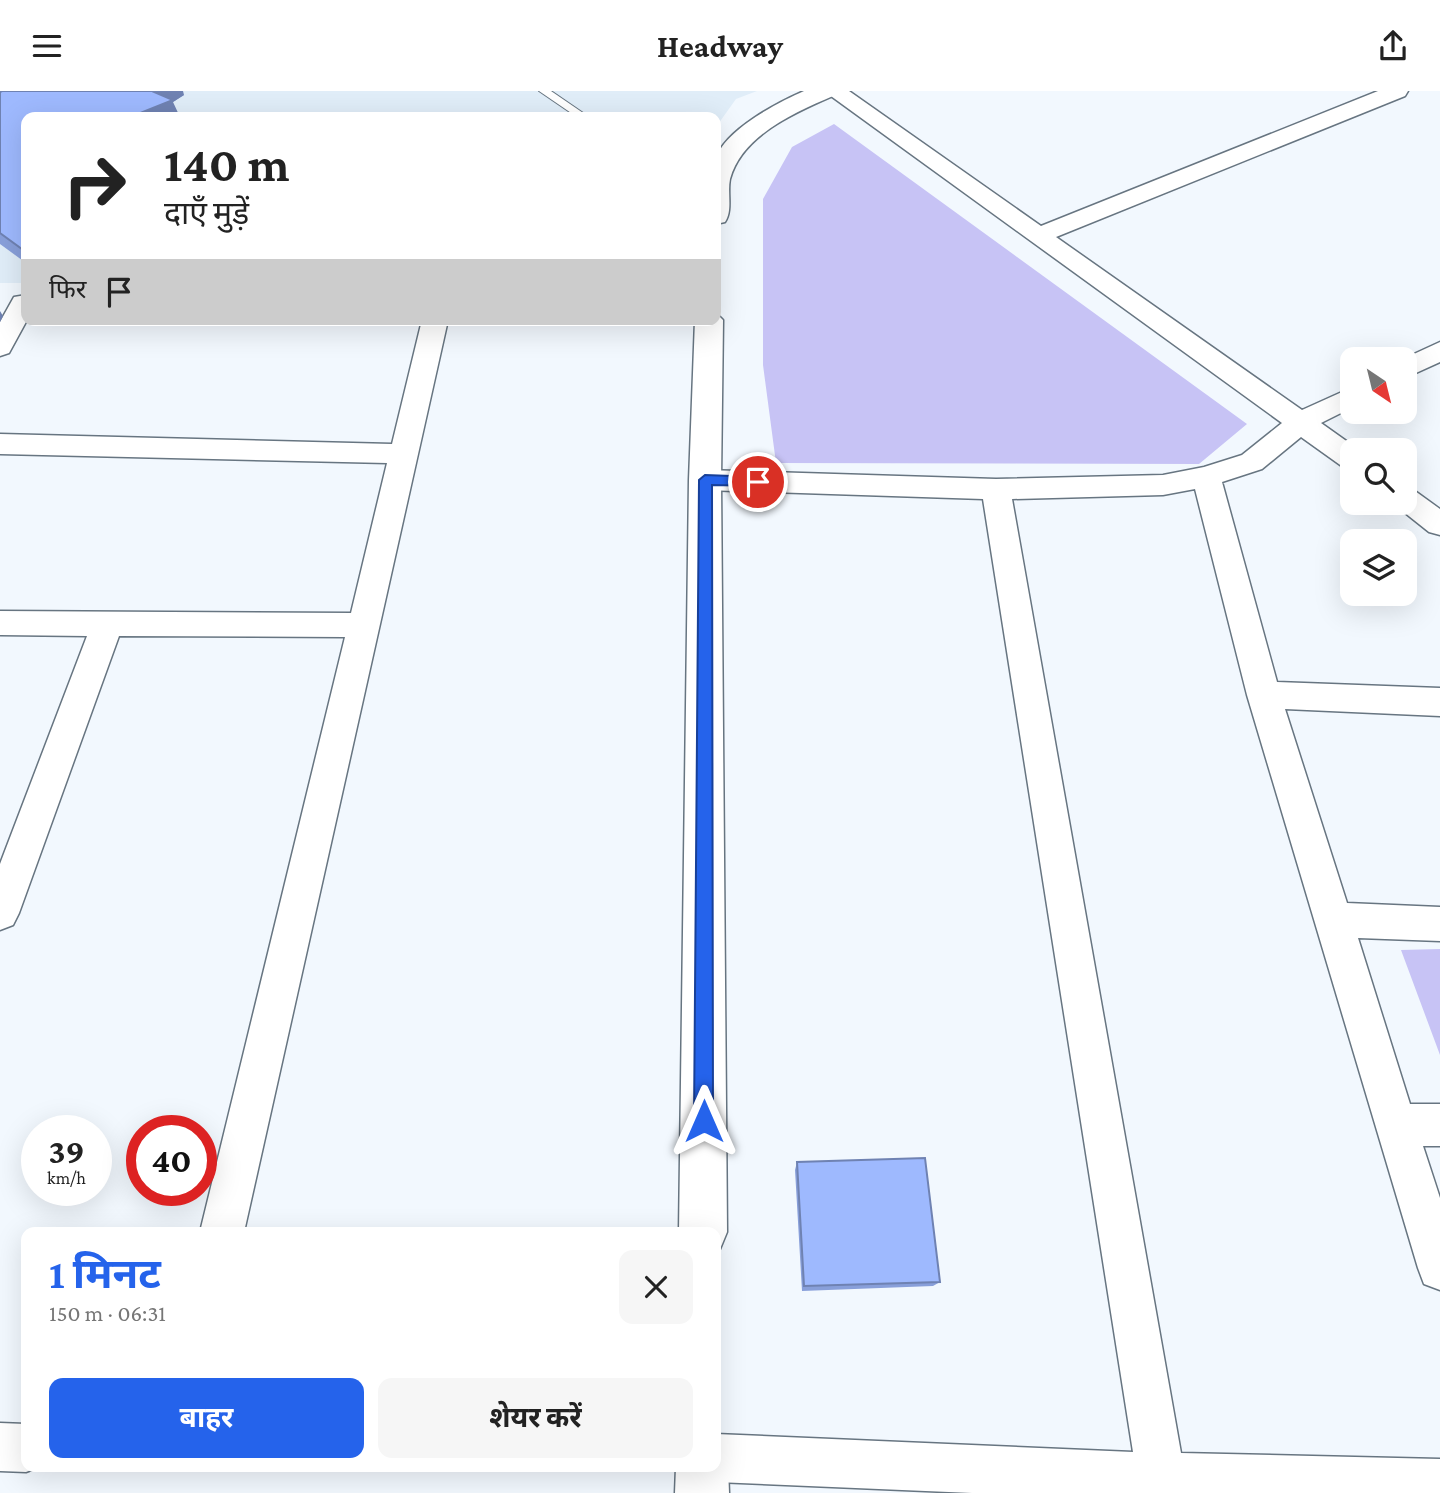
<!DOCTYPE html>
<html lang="hi">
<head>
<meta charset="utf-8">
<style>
	body { margin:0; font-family:"Crimson Pro","Noto Sans Devanagari",serif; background:#f6f6f6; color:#222; height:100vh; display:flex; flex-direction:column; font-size:26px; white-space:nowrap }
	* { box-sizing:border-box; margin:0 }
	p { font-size:23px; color:#767676 }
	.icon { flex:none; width:38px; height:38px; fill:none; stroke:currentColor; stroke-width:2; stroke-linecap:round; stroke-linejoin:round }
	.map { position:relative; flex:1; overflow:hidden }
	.side { position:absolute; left:21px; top:1136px; width:700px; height:245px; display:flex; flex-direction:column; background:#fff; border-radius:14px; box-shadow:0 7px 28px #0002 }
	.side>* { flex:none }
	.top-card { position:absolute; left:21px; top:21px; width:700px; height:214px; border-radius:14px; box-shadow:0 7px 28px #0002; background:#fff; color:#222; overflow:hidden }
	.needle { width:46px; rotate:145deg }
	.buttons { position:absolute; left:1340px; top:256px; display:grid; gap:14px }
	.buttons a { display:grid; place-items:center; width:77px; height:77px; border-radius:14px; background:#fff; box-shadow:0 7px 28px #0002; font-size:35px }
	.speed { position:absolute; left:21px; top:1024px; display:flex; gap:14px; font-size:35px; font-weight:700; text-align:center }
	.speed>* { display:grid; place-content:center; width:91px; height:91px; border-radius:50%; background:#fff; box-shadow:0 7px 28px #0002; line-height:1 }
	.speed small { font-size:18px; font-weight:400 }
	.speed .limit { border:10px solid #d22; background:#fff; color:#111 }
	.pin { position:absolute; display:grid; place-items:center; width:60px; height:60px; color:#fff; margin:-30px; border:4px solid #fff; border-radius:50%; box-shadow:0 2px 7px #0007 }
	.me { position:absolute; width:77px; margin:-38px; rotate:0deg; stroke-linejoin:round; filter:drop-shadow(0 0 5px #0008) }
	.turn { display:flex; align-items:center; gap:24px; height:147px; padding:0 28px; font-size:32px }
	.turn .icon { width:91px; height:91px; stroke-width:2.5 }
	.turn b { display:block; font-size:49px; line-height:60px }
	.then { display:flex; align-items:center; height:66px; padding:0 28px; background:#0003; gap:14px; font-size:26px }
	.round { display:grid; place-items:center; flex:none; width:74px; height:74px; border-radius:14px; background:#f6f6f6 }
	.summary { display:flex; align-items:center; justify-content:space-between; height:119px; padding:0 28px }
	h1 { font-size:42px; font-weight:700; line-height:52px; color:#2563eb }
	.primary-button { display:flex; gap:14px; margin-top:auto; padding:14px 28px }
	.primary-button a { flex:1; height:80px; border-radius:14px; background:#2563eb; color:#fff; font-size:28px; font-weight:700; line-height:80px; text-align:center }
	.primary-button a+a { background:#f6f6f6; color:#222 }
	header { display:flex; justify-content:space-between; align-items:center; height:91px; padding:0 28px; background:#fff; font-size:32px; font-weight:700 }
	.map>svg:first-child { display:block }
	.built { fill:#e0edf8 }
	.green { fill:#c7c3f5 }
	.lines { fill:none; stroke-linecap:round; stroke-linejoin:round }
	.lane-casing { stroke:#677581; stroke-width:2 }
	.street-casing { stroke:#677581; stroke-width:3 }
	.secondary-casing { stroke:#677581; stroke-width:3 }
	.lane { fill:#fff; fill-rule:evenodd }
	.street { fill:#fff; fill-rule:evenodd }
	.secondary { fill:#fff; fill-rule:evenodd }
	.wall { fill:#889fda }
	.shaded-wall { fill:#6f82b2 }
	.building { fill:#9eb9fe; stroke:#6f82b2; stroke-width:2 }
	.route { fill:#2563eb; stroke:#184099; stroke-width:2 }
</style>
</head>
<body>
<header><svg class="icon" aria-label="menu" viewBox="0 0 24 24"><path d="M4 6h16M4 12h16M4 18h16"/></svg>Headway<svg class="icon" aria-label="share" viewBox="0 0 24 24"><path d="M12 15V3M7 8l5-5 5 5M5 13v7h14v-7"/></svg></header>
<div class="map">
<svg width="1440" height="1402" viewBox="0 0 1440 1402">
	<rect width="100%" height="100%" fill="#f2f8fe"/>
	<path class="built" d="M 0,0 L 757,0 L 736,8 L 716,36 L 716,26 L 26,26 L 26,192 L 0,192 Z"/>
	<path class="green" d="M 834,33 L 1247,333 L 1199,373 L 776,372 L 763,274 L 763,108 L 792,56 Z
		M 1440,858 L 1440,964 L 1401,859 Z"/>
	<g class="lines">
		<defs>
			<path id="lane" d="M 539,0 L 551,0 L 589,26 L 577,26 Z"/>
			<path id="street" d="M 824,0 L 849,0 L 1041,135 L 1378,0 L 1408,0 L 1405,5 L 1056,146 L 1302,319 L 1353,296 L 1353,316 L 1321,332 L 1359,359 L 1353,359 L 1353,379 L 1343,376 L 1301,346 L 1262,378 L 1222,391 L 1277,591 L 1440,597 L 1440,625 L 1285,618 L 1347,812 L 1440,816 L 1440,850 L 1358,847 L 1410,1013 L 1440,1013 L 1440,1055 L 1423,1055 L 1440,1107 L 1440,1199 L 1424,1193 L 1418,1177 L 1247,604 L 1195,398 L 1163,404 L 1012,408 L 1181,1362 L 1440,1368 L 1440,1402 L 972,1402 L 716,1391 L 699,1384 L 696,1376 L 716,1376 L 716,1343 L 1133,1361 L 983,408 L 705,399 L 695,396 L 691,389 L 695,382 L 705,379 L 996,388 L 1163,384 L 1204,376 L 1242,364 L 1282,332 Z
				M 26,204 L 27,229 L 9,262 L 0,265 L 0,231 L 14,206 Z
				M 422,229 L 448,229 L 244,1141 L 200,1141 L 345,546 L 119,545 L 19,822 L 13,834 L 0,839 L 0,773 L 87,545 L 0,544 L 0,520 L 351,522 L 387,372 L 0,363 L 0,343 L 392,353 Z
				M 1440,251 L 1440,271 L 1405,287 L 1403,268 Z
				M 1405,397 L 1415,400 L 1440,418 L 1440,444 L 1429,441 L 1395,414 L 1393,411 L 1405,411 Z
				M 0,1332 L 26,1333 L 26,1376 L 39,1376 L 26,1381 L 0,1380 Z"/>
			<path id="secondary" d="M 804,0 L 837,0 L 833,5 C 796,21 742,44 730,88 C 727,102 733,119 725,131 L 716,133 C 716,116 711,83 716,68 C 724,39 779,11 804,0 Z
				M 716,222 L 723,229 L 721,389 L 727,1141 L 720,1158 L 716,1160 L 716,1141 L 679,1141 L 689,389 L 695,229 L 716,229 Z
				M 716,1355 L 721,1357 L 728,1376 L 729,1402 L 675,1402 L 676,1376 L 716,1376 Z"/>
		</defs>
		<use href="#lane" class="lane-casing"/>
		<use href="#street" class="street-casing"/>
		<use href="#secondary" class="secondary-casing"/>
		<use href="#lane" class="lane"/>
		<use href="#street" class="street"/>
		<use href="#secondary" class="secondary"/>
	</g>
	<path class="wall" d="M 0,1 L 184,4 L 173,11 L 26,26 L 26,172 L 0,153 Z
		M 797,1071 L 940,1191 L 933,1195 L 802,1200 L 795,1079 Z"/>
	<path class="shaded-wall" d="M 152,0 L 183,0 L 184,4 L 173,11 L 180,26 L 141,26 L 140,22 Z
		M 0,220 L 3,225 L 0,231 Z"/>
	<path class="building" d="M 2,0 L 152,0 L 173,9 L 140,22 L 148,26 L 26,26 L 26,161 L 0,142 L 0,1 Z
		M 925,1067 L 940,1191 L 804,1195 L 797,1071 Z"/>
	<path class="route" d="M 705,384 L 758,386 L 765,391 L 758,395 L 712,394 L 713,1030 L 710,1036 L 704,1039 L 697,1036 L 694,1030 L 699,389 Z"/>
</svg>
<div class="buttons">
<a><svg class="needle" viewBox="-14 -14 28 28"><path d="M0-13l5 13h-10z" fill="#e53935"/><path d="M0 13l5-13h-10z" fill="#767676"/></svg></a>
<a><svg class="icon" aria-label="search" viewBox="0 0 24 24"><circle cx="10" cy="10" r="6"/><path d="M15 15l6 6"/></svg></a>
<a><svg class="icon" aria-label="layers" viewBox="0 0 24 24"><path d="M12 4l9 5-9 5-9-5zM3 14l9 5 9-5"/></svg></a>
</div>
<div class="speed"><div>39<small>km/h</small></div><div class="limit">40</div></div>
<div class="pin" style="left:758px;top:391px;background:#d93025"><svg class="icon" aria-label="arrive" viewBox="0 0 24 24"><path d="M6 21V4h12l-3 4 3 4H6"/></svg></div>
<svg class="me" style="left:704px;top:1030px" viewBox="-20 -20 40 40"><path d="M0-17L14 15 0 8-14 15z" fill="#2563eb" stroke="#fff" stroke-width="4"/></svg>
<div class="top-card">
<div class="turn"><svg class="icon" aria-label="right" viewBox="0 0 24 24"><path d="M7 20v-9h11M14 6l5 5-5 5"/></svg><div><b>140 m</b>दाएँ मुड़ें</div></div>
<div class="then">फिर<svg class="icon" aria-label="arrive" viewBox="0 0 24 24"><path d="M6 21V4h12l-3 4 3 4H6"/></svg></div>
</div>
<section class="side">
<div class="summary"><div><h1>1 मिनट</h1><p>150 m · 06:31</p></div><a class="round"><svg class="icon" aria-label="close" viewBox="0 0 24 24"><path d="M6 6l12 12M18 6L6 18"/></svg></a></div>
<div class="primary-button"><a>बाहर</a><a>शेयर करें</a></div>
</section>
</div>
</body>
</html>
